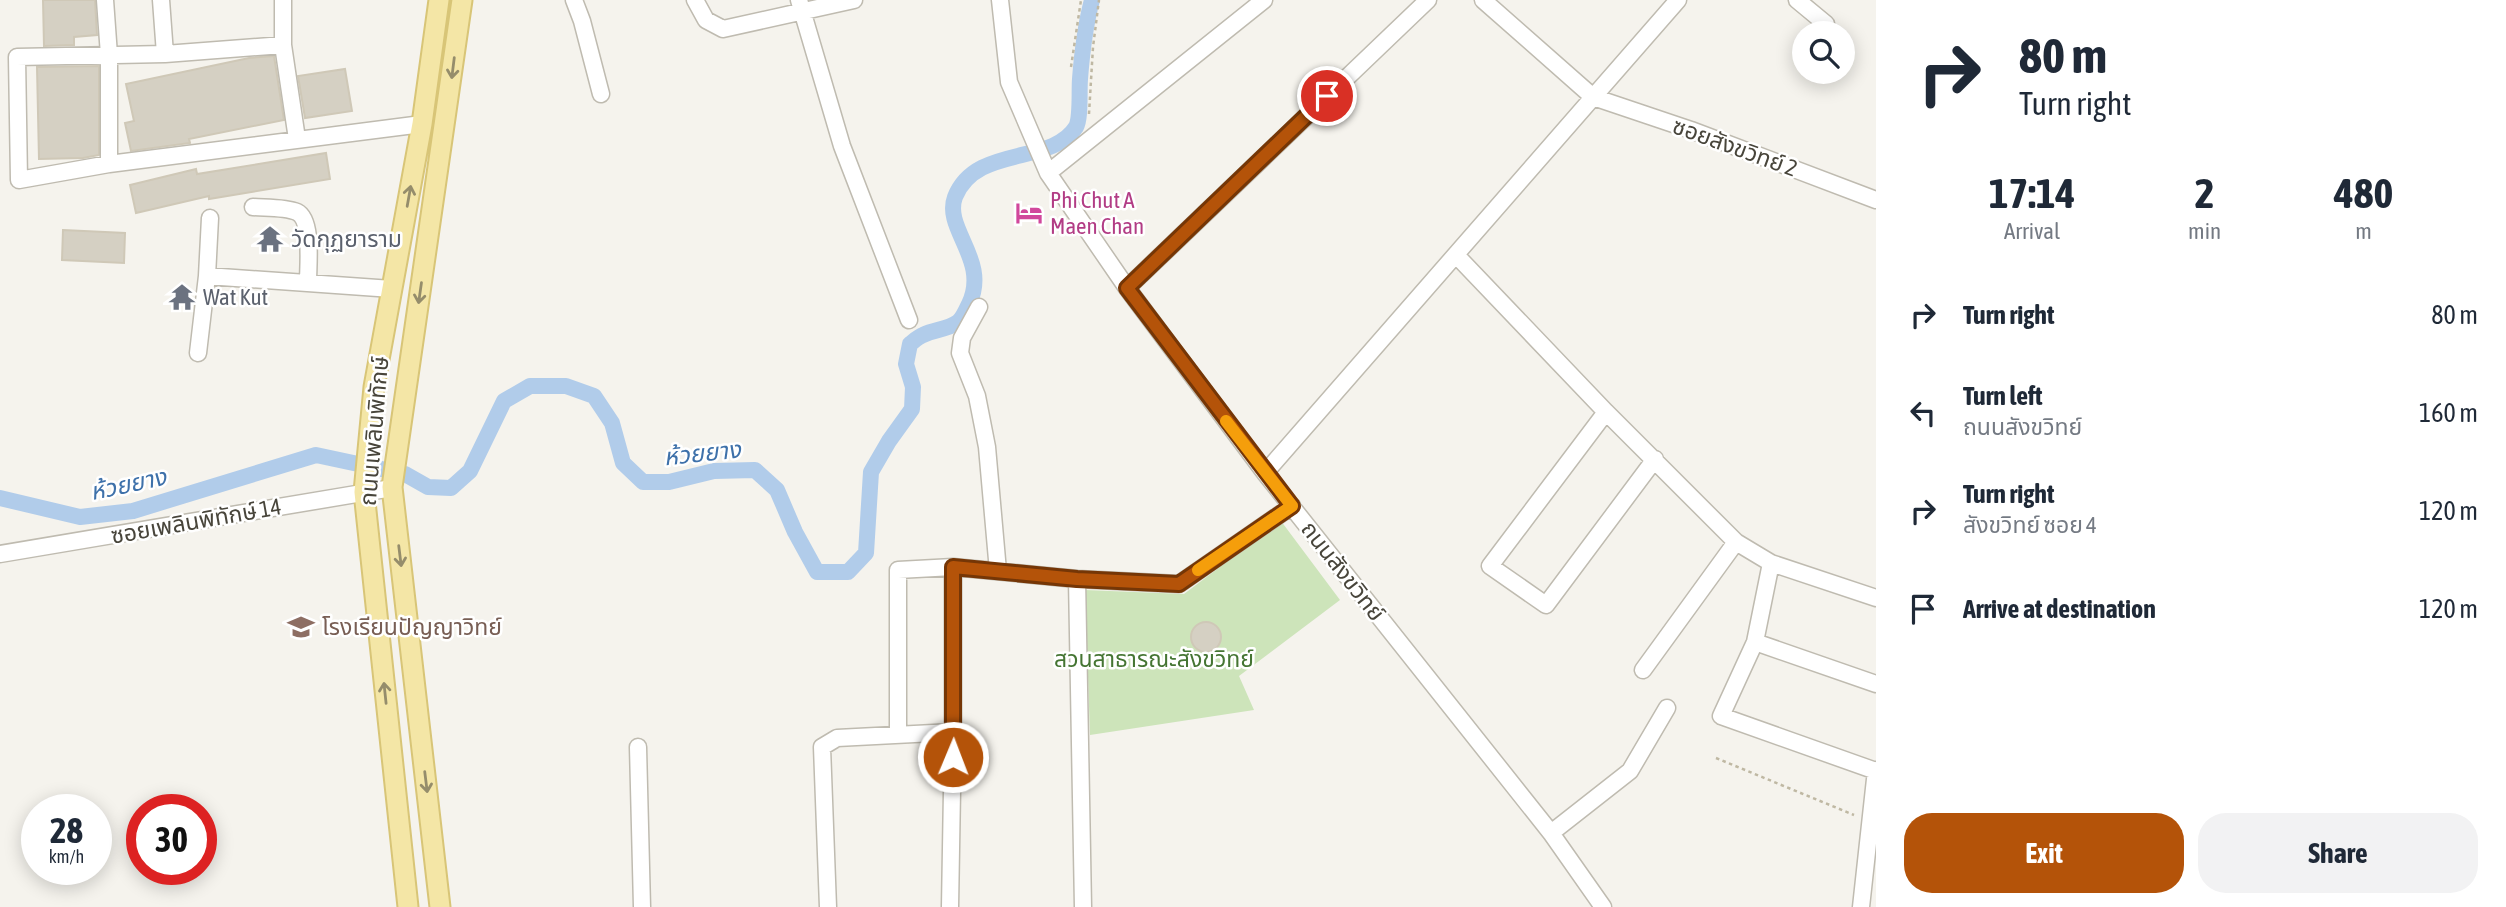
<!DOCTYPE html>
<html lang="en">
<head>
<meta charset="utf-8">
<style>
	body { margin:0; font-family:"Asap Condensed","Noto Sans Thai",sans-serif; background:#f2f2f3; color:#1f2937; height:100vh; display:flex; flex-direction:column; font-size:26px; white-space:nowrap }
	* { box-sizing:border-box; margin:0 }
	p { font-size:23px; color:#747a83 }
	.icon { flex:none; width:38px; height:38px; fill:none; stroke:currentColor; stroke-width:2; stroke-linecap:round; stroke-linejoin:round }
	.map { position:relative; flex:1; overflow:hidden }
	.sheet { display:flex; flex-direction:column; background:#fff; width:630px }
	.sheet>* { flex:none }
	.top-card { background:#fff; color:#1f2937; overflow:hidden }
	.controls { position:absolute; left:1792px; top:21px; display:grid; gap:14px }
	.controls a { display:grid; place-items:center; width:63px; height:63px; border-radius:50%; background:#fff; box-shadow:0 4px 18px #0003; font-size:35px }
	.speed { position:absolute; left:21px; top:794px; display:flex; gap:14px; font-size:35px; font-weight:700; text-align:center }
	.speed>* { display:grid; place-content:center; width:91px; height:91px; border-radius:50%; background:#fff; box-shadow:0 4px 18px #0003; line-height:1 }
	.speed small { font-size:18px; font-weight:400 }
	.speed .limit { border:10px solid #d22; background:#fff; color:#111 }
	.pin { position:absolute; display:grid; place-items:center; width:60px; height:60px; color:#fff; margin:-30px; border:4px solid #fff; border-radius:50%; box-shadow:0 2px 7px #0007 }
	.me { position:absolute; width:77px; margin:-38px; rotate:1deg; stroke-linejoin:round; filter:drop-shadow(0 0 5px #0008) }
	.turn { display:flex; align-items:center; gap:24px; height:147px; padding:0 28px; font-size:32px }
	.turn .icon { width:91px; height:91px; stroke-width:2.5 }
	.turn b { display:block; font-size:49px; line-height:60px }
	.eta { display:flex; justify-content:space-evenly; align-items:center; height:119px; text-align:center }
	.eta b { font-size:42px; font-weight:700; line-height:49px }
	.action { display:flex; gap:14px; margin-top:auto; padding:14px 28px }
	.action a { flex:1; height:80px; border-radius:28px; background:#b45309; color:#fff; font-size:28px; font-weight:700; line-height:80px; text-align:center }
	.action a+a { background:#f2f2f3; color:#1f2937 }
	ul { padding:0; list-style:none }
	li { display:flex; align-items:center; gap:21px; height:98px; padding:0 28px }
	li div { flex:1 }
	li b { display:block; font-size:26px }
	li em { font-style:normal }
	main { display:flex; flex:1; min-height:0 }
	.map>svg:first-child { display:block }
	.green { fill:#cde4ba }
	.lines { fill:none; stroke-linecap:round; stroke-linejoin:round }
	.canal { stroke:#b1ccea; stroke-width:16 }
	.building { fill:#d5d0c3; stroke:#cfc8b7; stroke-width:2 }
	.minor-casing { stroke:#bfbbb0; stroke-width:19 }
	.major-casing { stroke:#d8c577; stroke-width:23 }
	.path { stroke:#bfb8a3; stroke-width:2.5; stroke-dasharray:3.5 3.5; stroke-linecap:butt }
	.minor { stroke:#fff; stroke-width:16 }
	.major { stroke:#f4e6a6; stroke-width:19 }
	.oneway { stroke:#958d6b }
	.route-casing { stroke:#753606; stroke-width:18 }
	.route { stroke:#b45309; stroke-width:12 }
	.slow { stroke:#f59e0b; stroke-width:12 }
	.labels { text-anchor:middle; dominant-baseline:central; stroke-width:5; stroke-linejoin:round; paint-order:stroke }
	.street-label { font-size:23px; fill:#48453b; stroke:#fff }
	.hotel-label { font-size:23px; fill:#b23c85; stroke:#fff; text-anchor:start }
	.worship-label { font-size:23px; fill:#5b616d; stroke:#fff; text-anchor:start }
	.education-label { font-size:23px; fill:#785e54; stroke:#fff; text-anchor:start }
	.park-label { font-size:23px; fill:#457533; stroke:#fff }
	.water-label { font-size:24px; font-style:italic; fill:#3e71aa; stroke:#fff }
</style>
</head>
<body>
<main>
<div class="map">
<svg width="1876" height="907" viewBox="0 0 1876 907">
	<rect width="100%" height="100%" fill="#f5f3ed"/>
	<path class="green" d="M 1281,521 L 1340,600 L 1239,676 L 1254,710 L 1090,735 L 1085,590 L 1184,594 Z"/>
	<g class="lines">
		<path class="canal" d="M 0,498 L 80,517 L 133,511 L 316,455 L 405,474 L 428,487 L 451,488 L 470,471 L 504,401 L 530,386 L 566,386 L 594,396 L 612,423 L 623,463 L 643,482 L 669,482 L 714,471 L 755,470 L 777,490 L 795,532 L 817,572 L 848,572 L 866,553 L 871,472 L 889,441 L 912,409 L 913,387 L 906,364 L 910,344 C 914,341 918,337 923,335 C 935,329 947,330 958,322 C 963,318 966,310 969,304 C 990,260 943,229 955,197 C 976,144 1052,166 1076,127 C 1081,118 1079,91 1080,79 C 1082,53 1085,26 1092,0"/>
	</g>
	<path class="building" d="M 43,0 L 95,0 L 97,35 L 74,37 L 74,45 L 44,46 Z
		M 274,56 L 284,120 L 189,139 L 190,143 L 131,151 L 125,123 L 134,121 L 126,84 L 249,58 Z
		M 99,66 L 99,155 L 83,158 L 39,159 L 37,67 Z
		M 345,69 L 352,111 L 305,118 L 298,76 Z
		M 326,153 L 330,179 L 209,199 L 209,196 L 136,213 L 130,185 L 196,169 L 197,174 Z
		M 63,230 L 125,233 L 124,263 L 62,260 Z
		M1191 637a15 15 0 1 1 30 0a15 15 0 1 1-30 0Z"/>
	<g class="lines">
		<defs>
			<path id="minor" d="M 105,0 L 109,55 L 109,164
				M 161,0 L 165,54
				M 283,0 L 283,45 L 297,139
				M 574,0 L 582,21 L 601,94
				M 695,0 L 706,20 L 723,29 L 854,0
				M 799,0 L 842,146 L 909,320
				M 1000,0 L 1009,82 L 1048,173 L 1127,288 L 1265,473 L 1551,833 L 1603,907
				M 1483,0 L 1593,97 L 1691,130 L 1876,200
				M 1797,0 L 1826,24
				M 283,45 L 165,54 L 17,57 L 19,180 L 109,164 L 422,124
				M 1048,173 L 1264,0
				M 253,207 C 266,208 285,207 297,212 C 313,220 308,265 308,282
				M 1456,255 L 1606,412 L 1736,542 L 1771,563 L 1876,598
				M 207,276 L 392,289
				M 1127,288 L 1428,0
				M 979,307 L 962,338 L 960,353 L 977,396 L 987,447 L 998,571
				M 198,353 L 207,276 L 210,218
				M 1606,412 L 1490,566 L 1546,605 L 1655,459
				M 1265,473 L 1678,0
				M 0,554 L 392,488
				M 1771,563 L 1755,642 L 1721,716 L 1876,771
				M 1755,642 L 1876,684
				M 1643,670 L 1736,542
				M 898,734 L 898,570 L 953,567 L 1077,579
				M 638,747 L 642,907
				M 1551,833 L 1630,771 L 1667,708
				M 828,907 L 822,747 L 837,738 L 953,732
				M 950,907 L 953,732 L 953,567
				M 1083,907 L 1077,579 L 1179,584 L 1292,506
				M 1861,907 L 1876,770"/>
			<path id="major" d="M 408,907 L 364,492 L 374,387 L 422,124 L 439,0
				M 440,907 L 392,487 L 462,0"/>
		</defs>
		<use href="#minor" class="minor-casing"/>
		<use href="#major" class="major-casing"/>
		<path class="path" d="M 1071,67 L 1081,0
			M 1089,114 L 1093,47 L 1099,0
			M 1716,758 L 1854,815"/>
		<use href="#minor" class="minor"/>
		<use href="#major" class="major"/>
	</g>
	<defs><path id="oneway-shaft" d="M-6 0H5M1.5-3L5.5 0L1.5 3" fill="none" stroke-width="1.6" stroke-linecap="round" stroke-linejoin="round" transform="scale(1.75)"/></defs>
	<g class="oneway">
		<use href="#oneway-shaft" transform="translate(453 68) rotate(97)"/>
		<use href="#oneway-shaft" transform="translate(409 196) rotate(-80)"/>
		<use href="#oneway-shaft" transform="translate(420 293) rotate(98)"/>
		<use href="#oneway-shaft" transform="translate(400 556) rotate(83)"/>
		<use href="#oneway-shaft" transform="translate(385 693) rotate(-96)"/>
		<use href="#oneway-shaft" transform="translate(426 782) rotate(83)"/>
	</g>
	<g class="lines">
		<defs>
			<path id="route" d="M 953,757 L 953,567 L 1077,579 L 1179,584 L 1292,506 L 1127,288 L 1327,96"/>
		</defs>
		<use href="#route" class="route-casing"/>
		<use href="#route" class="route"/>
		<path class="slow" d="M 1198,570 L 1292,506 L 1226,421"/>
	</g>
	<defs>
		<symbol id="hotel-bare" viewBox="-9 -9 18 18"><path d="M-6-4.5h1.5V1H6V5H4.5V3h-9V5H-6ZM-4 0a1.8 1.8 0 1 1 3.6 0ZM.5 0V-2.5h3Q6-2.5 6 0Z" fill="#d1479c" stroke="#fff" stroke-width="2.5" paint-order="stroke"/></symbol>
		<symbol id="temple-bare" viewBox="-9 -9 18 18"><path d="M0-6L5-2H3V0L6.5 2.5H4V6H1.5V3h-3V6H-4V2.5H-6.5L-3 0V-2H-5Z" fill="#6b7280" stroke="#fff" stroke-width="2.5" paint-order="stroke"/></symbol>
		<symbol id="school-bare" viewBox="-9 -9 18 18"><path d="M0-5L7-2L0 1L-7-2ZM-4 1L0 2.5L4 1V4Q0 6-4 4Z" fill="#8d6e63" stroke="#fff" stroke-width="2.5" paint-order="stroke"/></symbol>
	</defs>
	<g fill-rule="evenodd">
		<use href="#hotel-bare" x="1010" y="194" width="38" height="38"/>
		<use href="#temple-bare" x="251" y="220" width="38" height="38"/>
		<use href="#temple-bare" x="163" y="278" width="38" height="38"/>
		<use href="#school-bare" x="282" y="608" width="38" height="38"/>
	</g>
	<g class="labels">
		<g class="street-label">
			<text transform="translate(1735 147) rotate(20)">ซอยสังขวิทย์ 2</text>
			<text transform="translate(374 431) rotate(-85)">ถนนเพลินพิทักษ์</text>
			<text transform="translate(196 521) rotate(-10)">ซอยเพลินพิทักษ์ 14</text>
			<text transform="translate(1343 571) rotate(52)">ถนนสังขวิทย์</text>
		</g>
		<g class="hotel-label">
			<text x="1050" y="200">Phi Chut A<tspan x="1050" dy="26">Maen Chan</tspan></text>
		</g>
		<g class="worship-label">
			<text x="291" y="239">วัดกุฏยาราม</text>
			<text x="203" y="297">Wat Kut</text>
		</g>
		<g class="education-label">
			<text x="322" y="627">โรงเรียนปัญญาวิทย์</text>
		</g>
		<g class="park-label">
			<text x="1154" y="659">สวนสาธารณะสังขวิทย์</text>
		</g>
		<g class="water-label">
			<text transform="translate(702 453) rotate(-6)">ห้วยยาง</text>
			<text transform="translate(128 484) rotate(-12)">ห้วยยาง</text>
		</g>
	</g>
</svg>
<div class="controls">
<a><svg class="icon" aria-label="search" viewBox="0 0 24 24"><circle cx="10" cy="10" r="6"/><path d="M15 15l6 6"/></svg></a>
</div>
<div class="speed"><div>28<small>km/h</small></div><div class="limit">30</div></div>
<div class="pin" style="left:1327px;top:96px;background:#d93025"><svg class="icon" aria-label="arrive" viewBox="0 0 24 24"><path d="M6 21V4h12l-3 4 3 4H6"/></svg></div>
<svg class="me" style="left:953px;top:757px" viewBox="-20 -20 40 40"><circle r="17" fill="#b45309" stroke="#fff" stroke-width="3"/><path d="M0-11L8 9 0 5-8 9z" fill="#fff"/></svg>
</div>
<section class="sheet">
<div class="top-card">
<div class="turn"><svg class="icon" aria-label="right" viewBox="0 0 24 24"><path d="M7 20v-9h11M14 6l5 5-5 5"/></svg><div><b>80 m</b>Turn right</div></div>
</div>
<div class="eta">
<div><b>17:14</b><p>Arrival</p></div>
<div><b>2</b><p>min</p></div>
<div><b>480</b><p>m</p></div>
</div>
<ul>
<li><svg class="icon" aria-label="right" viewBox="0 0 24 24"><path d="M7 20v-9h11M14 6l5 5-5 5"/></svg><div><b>Turn right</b></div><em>80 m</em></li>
<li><svg class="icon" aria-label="left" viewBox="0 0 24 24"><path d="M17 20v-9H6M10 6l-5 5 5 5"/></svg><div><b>Turn left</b><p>ถนนสังขวิทย์</p></div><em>160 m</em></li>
<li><svg class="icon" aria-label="right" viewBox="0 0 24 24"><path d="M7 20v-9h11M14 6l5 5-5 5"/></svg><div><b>Turn right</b><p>สังขวิทย์ ซอย 4</p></div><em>120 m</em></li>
<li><svg class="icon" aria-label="arrive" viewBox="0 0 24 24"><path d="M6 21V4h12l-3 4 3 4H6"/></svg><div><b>Arrive at destination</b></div><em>120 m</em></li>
</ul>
<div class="action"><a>Exit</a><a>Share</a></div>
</section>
</main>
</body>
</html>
